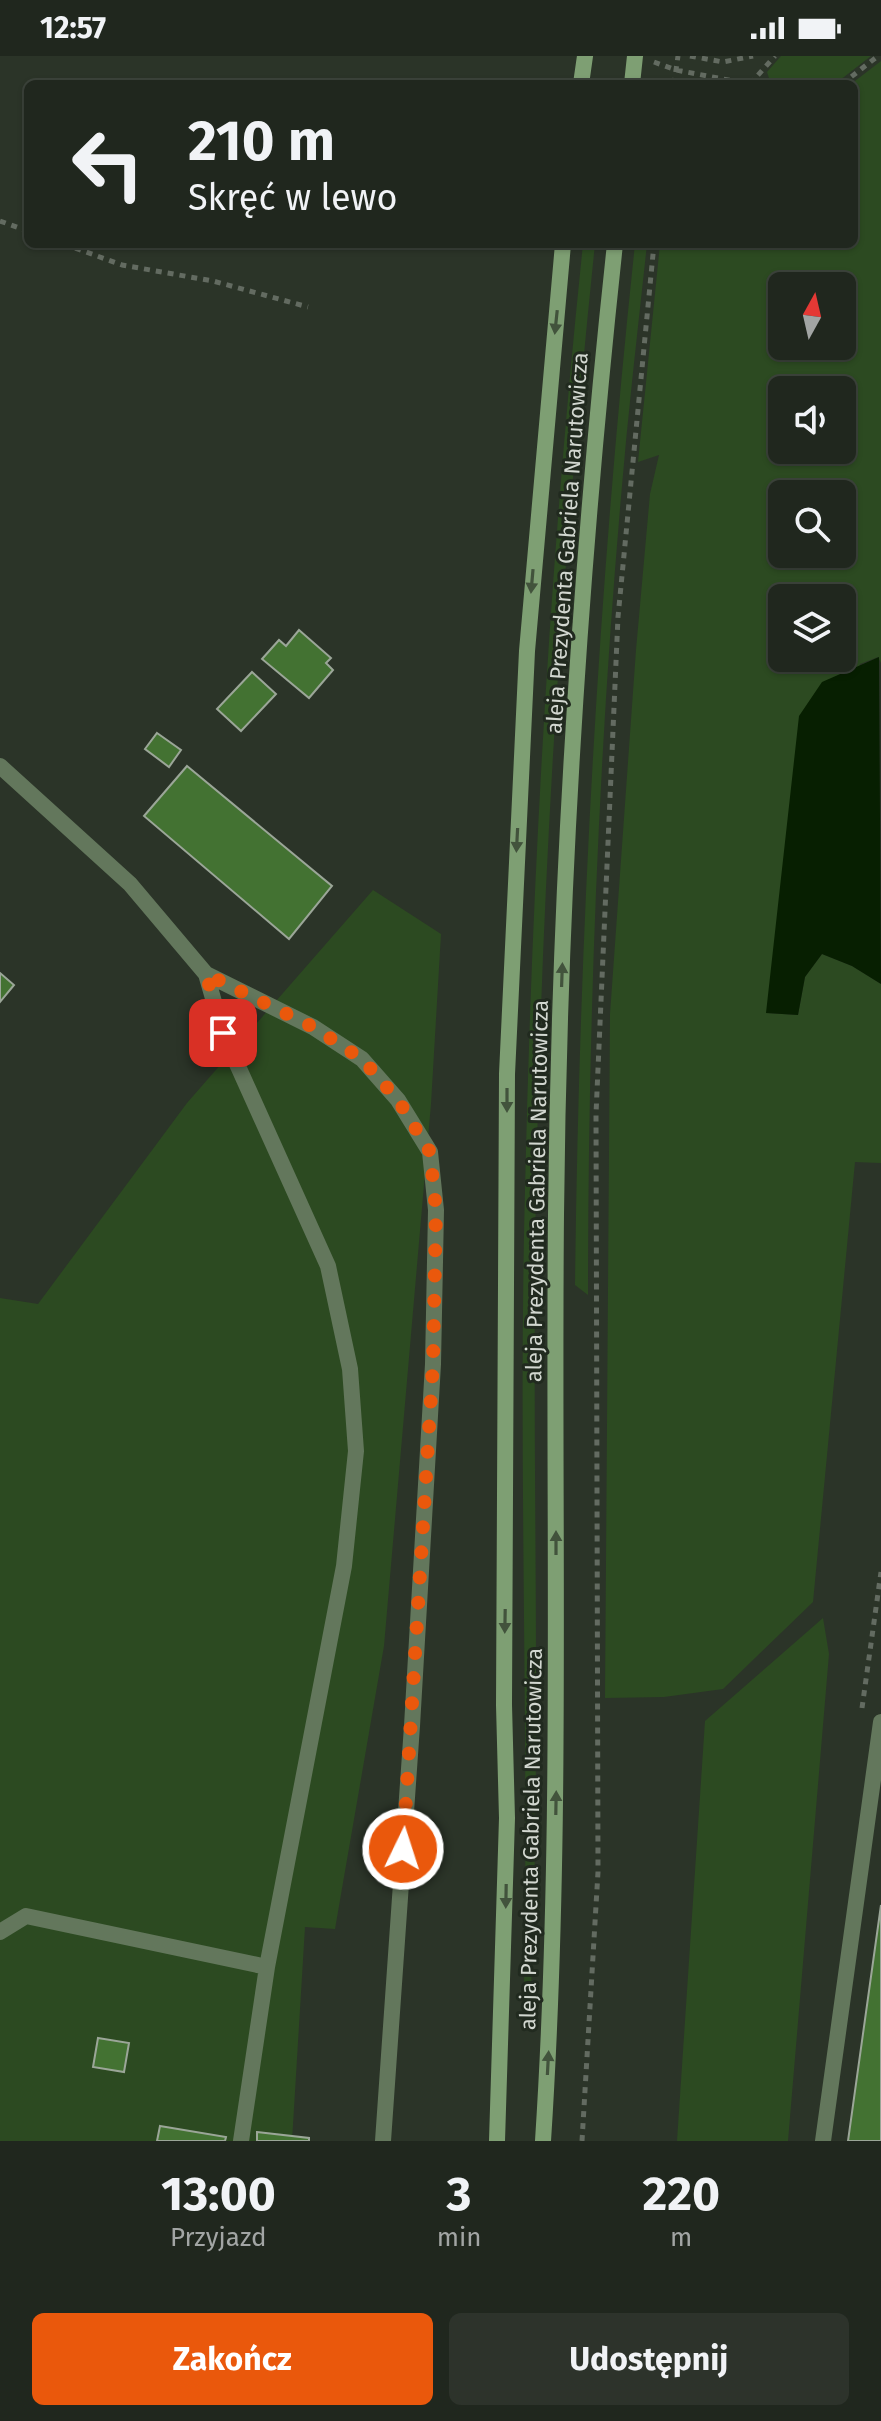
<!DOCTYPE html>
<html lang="pl">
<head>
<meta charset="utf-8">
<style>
	body { margin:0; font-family:"Fira Sans",sans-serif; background:#2d332b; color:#f1f3f6; height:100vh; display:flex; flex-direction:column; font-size:30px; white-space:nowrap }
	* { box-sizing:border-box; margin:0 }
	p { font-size:26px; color:#a2a5a4 }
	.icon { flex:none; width:44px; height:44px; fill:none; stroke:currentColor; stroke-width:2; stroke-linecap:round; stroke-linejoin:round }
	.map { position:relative; height:2085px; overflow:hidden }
	.panel { display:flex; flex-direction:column; background:#20271e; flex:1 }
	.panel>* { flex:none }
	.top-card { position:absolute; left:24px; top:24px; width:834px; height:168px; border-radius:12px; box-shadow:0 2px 6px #0004,0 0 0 2px #3d443c; background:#20271e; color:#f1f3f6; overflow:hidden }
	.needle { width:52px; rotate:8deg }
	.fabs { position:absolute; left:768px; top:216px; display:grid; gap:16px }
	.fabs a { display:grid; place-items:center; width:88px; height:88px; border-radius:12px; background:#20271e; box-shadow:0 2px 6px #0004,0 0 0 2px #3d443c; font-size:40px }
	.pin { position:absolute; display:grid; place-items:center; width:68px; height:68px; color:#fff; margin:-34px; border-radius:16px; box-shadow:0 4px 12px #0006 }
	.me { position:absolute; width:88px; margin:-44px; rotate:4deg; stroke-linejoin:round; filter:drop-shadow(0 0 6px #0008) }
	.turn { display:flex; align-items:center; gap:28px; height:168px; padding:0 32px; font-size:36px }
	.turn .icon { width:104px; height:104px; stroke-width:2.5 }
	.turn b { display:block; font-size:56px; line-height:68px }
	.eta { display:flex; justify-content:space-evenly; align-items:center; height:136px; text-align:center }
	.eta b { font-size:48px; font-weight:700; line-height:56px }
	.cta { display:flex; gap:16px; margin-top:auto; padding:16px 32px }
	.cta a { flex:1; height:92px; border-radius:12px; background:#ea580c; color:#fff; font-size:32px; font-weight:700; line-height:92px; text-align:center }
	.cta a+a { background:#2d332b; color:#f1f3f6 }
	.status { display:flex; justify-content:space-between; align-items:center; height:56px; padding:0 40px; background:#20271e; direction:ltr }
	.status svg { height:22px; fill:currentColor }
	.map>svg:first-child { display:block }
	.green { fill:#2c4a21; fill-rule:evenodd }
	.water { fill:#071f01 }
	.building { fill:#437232; stroke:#9ba698; stroke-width:2 }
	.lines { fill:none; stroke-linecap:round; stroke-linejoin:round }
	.path { stroke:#636b61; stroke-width:5; stroke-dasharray:6 6; stroke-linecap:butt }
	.lane { stroke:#63775c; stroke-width:16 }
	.secondary { stroke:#7e9f73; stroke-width:16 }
	.oneway { fill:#42533c }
	.route { stroke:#ea580c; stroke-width:14; stroke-dasharray:0 25.2 }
	.labels { text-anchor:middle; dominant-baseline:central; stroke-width:6; stroke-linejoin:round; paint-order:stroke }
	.street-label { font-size:22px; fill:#d2d7d0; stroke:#212a1f }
</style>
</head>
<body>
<div class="status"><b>12:57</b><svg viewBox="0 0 49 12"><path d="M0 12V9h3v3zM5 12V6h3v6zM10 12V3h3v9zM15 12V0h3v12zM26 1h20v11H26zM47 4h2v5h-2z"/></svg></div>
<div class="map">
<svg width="881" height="2085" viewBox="0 0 881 2085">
	<rect width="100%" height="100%" fill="#2b3428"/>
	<path class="green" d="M 781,0 L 871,0 L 835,28 L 796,28 L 769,22 L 767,16 Z
		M 881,5 L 881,607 L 878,601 L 860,608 L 767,957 L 798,959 L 805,921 L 822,898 L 852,910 L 881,928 L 881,1107 L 855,1106 L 813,1546 L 723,1633 L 664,1641 L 605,1642 L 610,958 L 636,594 L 650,438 L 659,399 L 638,406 L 660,188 L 854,188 L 854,28 L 851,28 ZM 782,230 L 842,230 L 842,290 L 782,290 ZM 782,334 L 842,334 L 842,394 L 782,394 ZM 782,438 L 842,438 L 842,498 L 782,498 ZM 782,542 L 842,542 L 842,602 L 782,602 Z
		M 583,188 L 595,188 C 562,503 542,818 536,1135 C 531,1402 542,1668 531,1935 L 524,1934 C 529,1667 518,1401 525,1134 C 532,818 550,503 583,188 Z
		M 635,188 L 647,188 C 638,272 628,356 621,441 C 598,706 588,973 588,1239 L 575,1229 C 579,881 598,534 635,188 Z
		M 373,834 L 441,878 L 431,1048 L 384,1590 L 335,1873 L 305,1871 L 292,2085 L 0,2085 L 0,1242 L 38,1248 L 187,1047 Z
		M 823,1562 L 829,1598 L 788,2085 L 677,2085 L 705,1665 Z"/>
	<path class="water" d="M 879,601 L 881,928 L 852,910 L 822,898 L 805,921 L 798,959 L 766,957 L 799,660 L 822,626 Z"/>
	<path class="building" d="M 299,574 L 331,602 L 326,607 L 333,614 L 309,642 L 262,603 L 279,584 L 286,590 Z
		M 252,616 L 276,638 L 241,675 L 217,653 Z
		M 157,677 L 181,694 L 169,711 L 145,693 Z
		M 187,710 L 332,830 L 289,883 L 144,760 Z
		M 0,917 L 14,929 L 0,946 Z
		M 881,1849 L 881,2085 L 848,2085 Z
		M 98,1982 L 129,1987 L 124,2016 L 93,2011 Z
		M 160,2070 L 226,2081 L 225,2085 L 157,2085 Z
		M 257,2076 L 309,2082 L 309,2085 L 257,2085 Z"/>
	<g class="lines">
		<path class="path" d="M 690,0 L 723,6 L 753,0
			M 654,6 L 676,14 L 749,28
			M 674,28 L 678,0
			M 750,28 L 775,0
			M 842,28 L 878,0
			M 0,165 L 28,175
			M 64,188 L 122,209 L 213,225 L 308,251
			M 862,1652 L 881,1516
			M 582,2085 L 598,1816 L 596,1058 L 618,561 L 654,188"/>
		<path class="lane" d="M 0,710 L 130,828 L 206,918 L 313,971 L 362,1003 L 398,1044 L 430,1096 L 436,1154 L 433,1308 L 412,1670 L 383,2085
			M 206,918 L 223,977 L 328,1210 L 350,1313 L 356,1395 L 344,1510 L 267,1911 L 241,2085
			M 0,1876 L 26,1860 L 267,1911
			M 823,2085 L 881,1666"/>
		<path class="secondary" d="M 581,28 L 585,0
			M 632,28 L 635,0
			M 497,2085 L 507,1762 L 504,1649 L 507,1018 L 527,595 L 563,188
			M 543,2085 C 563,1777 553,1468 556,1159 C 559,835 580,511 615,188"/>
	</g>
	<defs><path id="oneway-solid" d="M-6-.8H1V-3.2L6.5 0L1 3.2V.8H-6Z" transform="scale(2)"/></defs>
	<g class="oneway">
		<use href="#oneway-solid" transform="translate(556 266) rotate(96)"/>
		<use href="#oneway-solid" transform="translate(532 525) rotate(95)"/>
		<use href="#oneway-solid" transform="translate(517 784) rotate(93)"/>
		<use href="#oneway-solid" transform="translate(562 919) rotate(-88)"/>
		<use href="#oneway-solid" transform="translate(507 1044) rotate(90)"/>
		<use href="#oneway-solid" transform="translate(556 1487) rotate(-90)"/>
		<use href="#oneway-solid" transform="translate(505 1565) rotate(91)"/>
		<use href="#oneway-solid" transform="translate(556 1747) rotate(-89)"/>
		<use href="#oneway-solid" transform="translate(506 1840) rotate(91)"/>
		<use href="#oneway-solid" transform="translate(548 2007) rotate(-87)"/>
	</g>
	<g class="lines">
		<path class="route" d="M 223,977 L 206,918 L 313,971 L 362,1003 L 398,1044 L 430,1096 L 436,1154 L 433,1308 L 403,1793"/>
	</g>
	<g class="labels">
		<g class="street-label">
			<text transform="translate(567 487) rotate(-86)">aleja Prezydenta Gabriela Narutowicza</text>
			<text transform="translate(537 1135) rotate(-89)">aleja Prezydenta Gabriela Narutowicza</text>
			<text transform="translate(531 1783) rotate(-89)">aleja Prezydenta Gabriela Narutowicza</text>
		</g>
	</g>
</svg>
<div class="fabs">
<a><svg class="needle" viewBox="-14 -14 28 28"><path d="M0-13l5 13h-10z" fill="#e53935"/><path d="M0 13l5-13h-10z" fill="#a2a5a4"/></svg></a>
<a><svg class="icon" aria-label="sound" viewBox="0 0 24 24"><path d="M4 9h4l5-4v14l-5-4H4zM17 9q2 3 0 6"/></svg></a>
<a><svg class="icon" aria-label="search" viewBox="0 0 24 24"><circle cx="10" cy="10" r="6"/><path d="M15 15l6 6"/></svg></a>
<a><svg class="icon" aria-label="layers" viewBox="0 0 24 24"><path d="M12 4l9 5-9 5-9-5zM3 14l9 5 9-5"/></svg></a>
</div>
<div class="pin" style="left:223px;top:977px;background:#d93025"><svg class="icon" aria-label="arrive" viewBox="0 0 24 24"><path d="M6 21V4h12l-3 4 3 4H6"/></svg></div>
<svg class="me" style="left:403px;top:1793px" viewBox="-20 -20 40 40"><circle r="17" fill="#ea580c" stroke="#fff" stroke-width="3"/><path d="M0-11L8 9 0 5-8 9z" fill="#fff"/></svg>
<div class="top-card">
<div class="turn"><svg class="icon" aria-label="left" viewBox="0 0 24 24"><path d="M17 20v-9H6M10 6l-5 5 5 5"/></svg><div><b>210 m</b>Skręć w lewo</div></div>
</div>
</div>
<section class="panel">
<div class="eta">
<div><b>13:00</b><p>Przyjazd</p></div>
<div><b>3</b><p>min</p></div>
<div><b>220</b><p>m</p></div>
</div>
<div class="cta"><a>Zakończ</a><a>Udostępnij</a></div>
</section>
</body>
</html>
